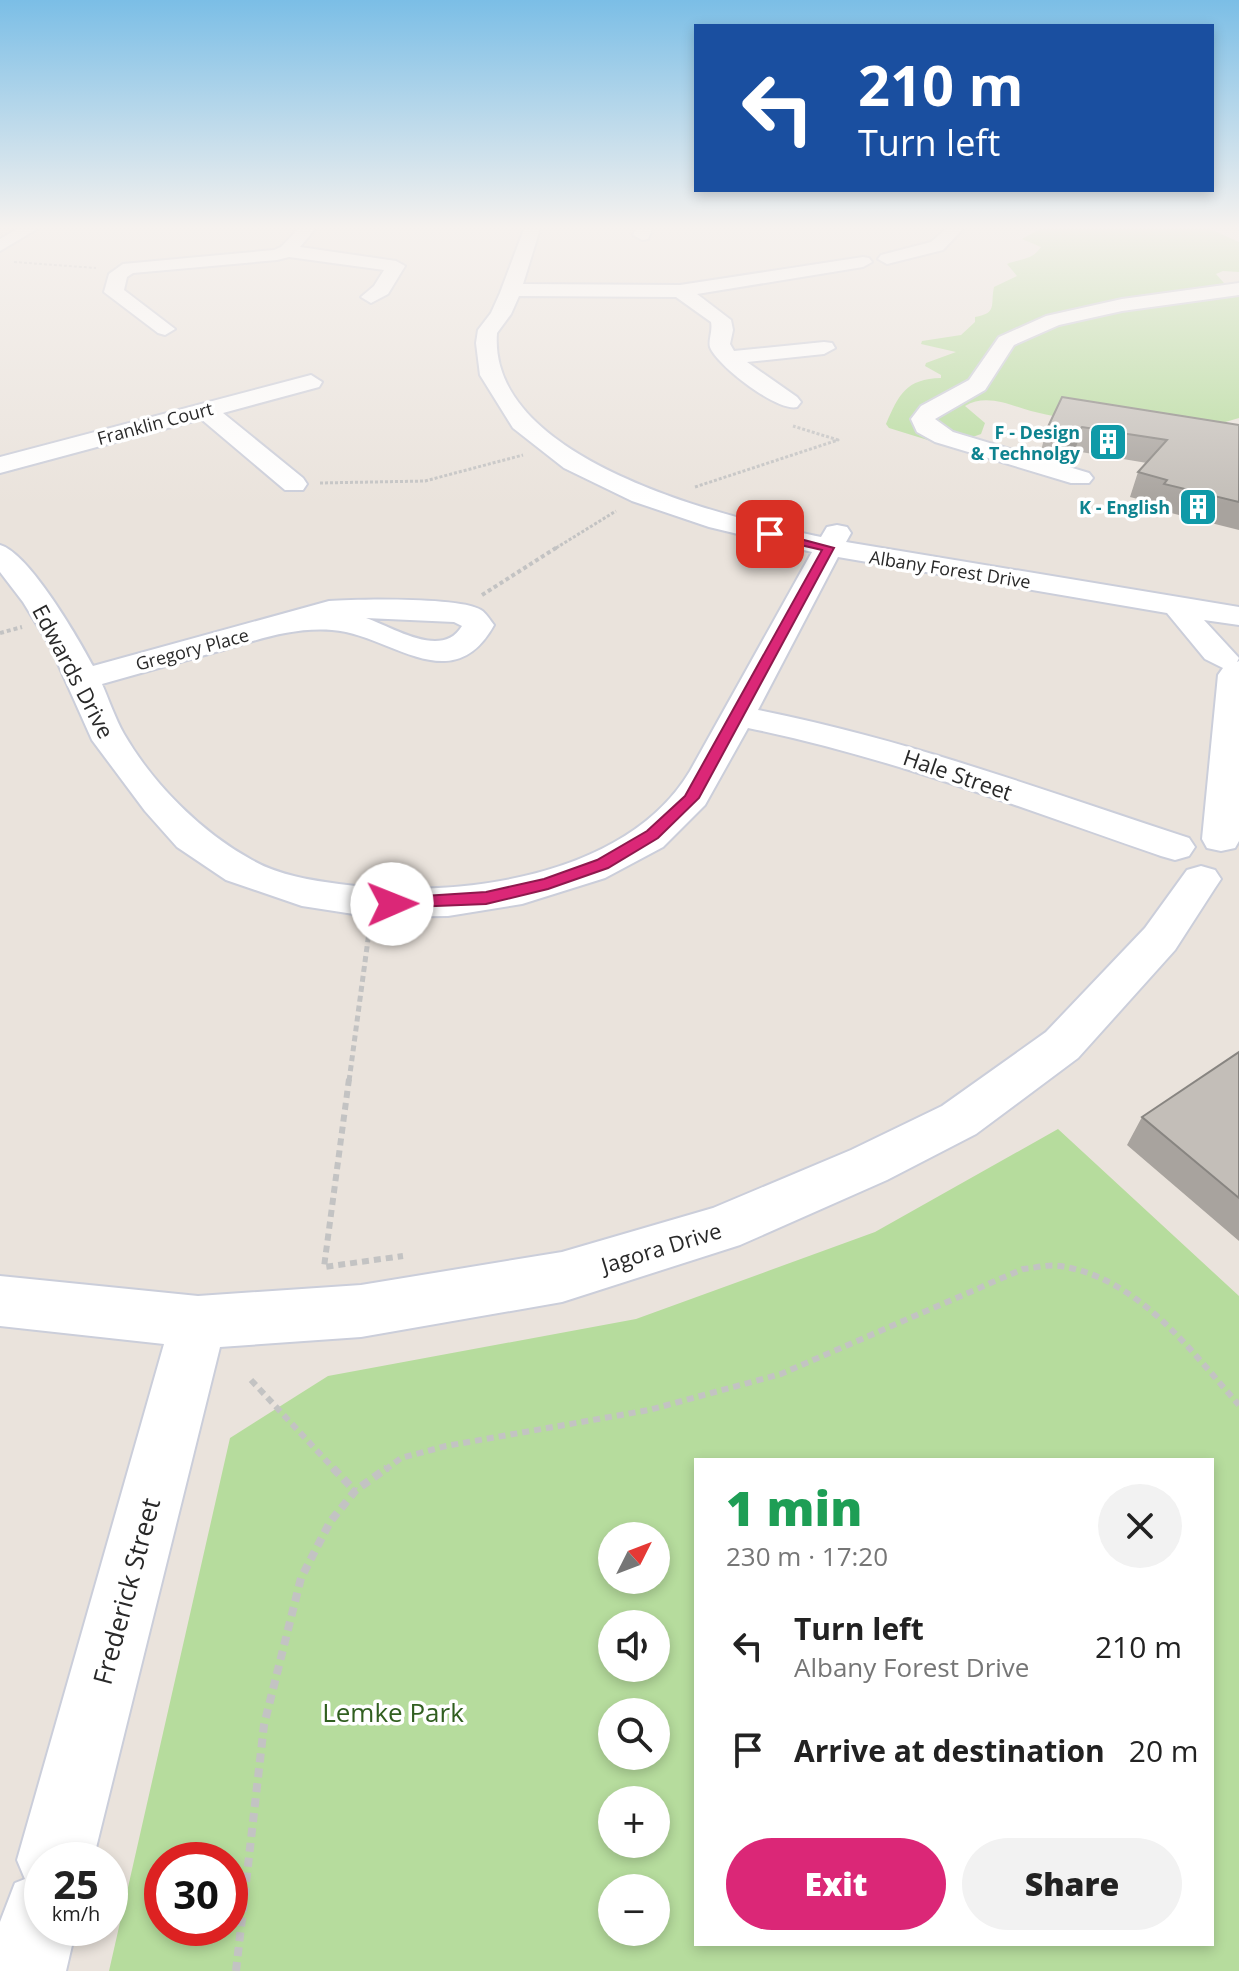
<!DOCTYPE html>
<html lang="en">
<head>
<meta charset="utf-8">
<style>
	body { margin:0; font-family:"Open Sans",sans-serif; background:#f2f2f2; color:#222; height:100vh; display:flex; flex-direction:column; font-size:30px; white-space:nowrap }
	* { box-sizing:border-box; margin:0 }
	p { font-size:26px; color:#767676 }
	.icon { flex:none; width:44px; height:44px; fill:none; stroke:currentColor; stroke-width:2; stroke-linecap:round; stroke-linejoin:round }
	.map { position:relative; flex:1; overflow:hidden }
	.panel { position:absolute; left:694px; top:1458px; width:520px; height:488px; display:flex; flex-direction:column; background:#fff; border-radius:0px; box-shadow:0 4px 12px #0003 }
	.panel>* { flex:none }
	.top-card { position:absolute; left:694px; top:24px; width:520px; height:168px; border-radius:0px; box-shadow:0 4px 12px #0003; background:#1a4fa0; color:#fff; overflow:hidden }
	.needle { width:52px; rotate:48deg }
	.fabs { position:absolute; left:598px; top:1522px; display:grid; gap:16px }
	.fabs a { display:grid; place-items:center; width:72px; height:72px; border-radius:50%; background:#fff; box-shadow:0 4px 12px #0003; font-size:40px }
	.speed { position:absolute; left:24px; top:1842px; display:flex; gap:16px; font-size:40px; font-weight:700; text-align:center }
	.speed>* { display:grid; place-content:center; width:104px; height:104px; border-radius:50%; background:#fff; box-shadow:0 4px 12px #0003; line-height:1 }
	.speed small { font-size:20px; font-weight:400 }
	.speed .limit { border:12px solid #d22; background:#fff; color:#111 }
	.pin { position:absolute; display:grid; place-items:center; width:68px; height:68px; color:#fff; margin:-34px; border-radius:16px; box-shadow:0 4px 12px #0006 }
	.me { position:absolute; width:88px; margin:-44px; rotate:89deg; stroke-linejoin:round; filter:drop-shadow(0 0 6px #0008) }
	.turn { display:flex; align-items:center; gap:28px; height:168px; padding:0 32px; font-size:36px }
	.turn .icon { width:104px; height:104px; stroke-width:2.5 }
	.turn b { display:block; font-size:56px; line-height:68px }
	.round { display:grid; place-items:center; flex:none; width:84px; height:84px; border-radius:42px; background:#f2f2f2 }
	.overview { display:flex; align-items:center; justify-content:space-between; height:136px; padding:0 32px }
	h1 { font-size:48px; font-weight:800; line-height:60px; color:#1e9e55 }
	.action { display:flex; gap:16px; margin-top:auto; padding:16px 32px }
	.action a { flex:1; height:92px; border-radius:48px; background:#db2777; color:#fff; font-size:32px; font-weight:800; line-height:92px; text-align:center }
	.action a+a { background:#f2f2f2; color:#222 }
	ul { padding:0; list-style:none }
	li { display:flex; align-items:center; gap:24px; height:104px; padding:0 32px }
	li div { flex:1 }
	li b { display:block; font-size:30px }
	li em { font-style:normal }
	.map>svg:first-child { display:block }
	.green { fill:#b6dc9d; fill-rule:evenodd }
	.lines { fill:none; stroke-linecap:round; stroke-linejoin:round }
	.minor-casing { stroke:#cbceda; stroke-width:4 }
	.path-far5 { stroke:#c3c3c3; stroke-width:2; stroke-dasharray:3 2; stroke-linecap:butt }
	.path-far4 { stroke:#c3c3c3; stroke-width:3; stroke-dasharray:3 2; stroke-linecap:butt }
	.path-far3 { stroke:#c3c3c3; stroke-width:4; stroke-dasharray:4 3; stroke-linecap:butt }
	.path-far2 { stroke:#c3c3c3; stroke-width:5; stroke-dasharray:6 4; stroke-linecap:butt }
	.path-far1 { stroke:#c3c3c3; stroke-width:6; stroke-dasharray:7 5; stroke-linecap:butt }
	.path { stroke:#c3c3c3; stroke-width:8; stroke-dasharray:9 6; stroke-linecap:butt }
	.minor { fill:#fff; fill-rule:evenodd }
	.wall { fill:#a8a39e }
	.shaded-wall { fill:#888581 }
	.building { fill:#c3beb8; stroke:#888581; stroke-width:2 }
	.route { fill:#db2777; stroke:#8e194d; stroke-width:2 }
	.labels { text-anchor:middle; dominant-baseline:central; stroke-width:7; stroke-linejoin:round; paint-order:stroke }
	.far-street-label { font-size:18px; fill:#292929; stroke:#fff }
	.far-culture-label { font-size:18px; font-weight:bold; fill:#0d838f; stroke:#fff; text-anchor:end }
	.street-label { font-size:22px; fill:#292929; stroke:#fff }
	.near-street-label { font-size:26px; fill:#292929; stroke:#fff }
	.near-park-label { font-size:26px; fill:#315f20; stroke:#fff }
</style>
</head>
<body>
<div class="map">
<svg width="1239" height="1971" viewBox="0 0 1239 1971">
	<rect width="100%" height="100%" fill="#eae3dc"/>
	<path class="green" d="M 1040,229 L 1210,229 L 1239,242 L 1239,272 L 1223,271 L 1216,274 L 1224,283 L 1239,286 L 1239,418 L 1222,423 C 1157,423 1094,428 1031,411 C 1010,405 986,393 965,406 L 985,423 L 981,434 L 947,446 L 889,428 L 886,424 C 899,394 906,379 941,378 L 941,375 L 925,366 L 926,363 L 956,352 L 921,344 L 922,341 L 961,335 L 975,322 L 975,317 C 998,313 990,305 994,287 L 1017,276 L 1007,264 C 1023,258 1032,260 1041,247 L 1022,239 Z
		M 1058,1129 L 1239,1296 L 1239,1971 L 109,1971 L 230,1438 L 328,1376 L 636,1319 L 875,1232 ZM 696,1460 L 1212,1460 L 1212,1944 L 696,1944 ZM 612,1536 L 656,1536 L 656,1580 L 612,1580 ZM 612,1624 L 656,1624 L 656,1668 L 612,1668 ZM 612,1712 L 656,1712 L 656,1756 L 612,1756 ZM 612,1800 L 656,1800 L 656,1844 L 612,1844 ZM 162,1860 L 230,1860 L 230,1928 L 162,1928 ZM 612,1888 L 656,1888 L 656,1932 L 612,1932 Z"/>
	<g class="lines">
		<defs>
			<path id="minor" d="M 17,229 L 37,229 L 0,251 L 0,239 Z
				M 298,229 L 315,229 L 300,247 L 396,261 L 405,266 L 388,294 L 371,303 L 361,297 L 374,286 L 384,270 L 289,257 L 277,260 L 133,273 L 127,277 L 124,290 L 175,329 L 165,335 L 158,333 L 104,292 L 109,274 L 123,264 L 274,250 L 281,247 Z
				M 524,229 L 540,229 L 523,284 L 680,285 L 863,257 L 869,258 L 872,262 L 863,267 L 697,294 L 731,320 L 733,330 L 730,344 L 734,351 L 824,342 L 832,343 L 835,348 L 824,354 L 747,362 L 797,397 L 801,402 L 797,407 C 778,412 717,366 710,347 C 708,340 713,331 711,322 L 676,297 L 519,296 L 511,314 L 497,333 C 487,460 726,518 821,537 L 827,527 L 837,525 L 847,527 L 851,533 L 846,542 L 1239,607 L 1239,625 L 1204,620 L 1239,658 L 1237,662 L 1239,661 L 1239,841 L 1235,848 L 1221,851 L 1207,848 L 1202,839 L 1218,675 L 1223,668 L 1205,659 L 1167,613 L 838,557 L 758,710 C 905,739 1046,791 1189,838 L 1195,847 L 1189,856 L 1175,860 L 1161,856 C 1025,809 890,757 748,728 L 705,805 L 663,847 L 605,878 L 522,904 L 448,916 L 373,917 L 302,906 L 226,880 L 177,847 L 145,811 L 92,740 L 50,646 L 23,602 L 0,572 L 0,545 C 29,553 78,638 93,666 L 329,601 C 356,599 462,597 481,610 C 486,613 490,620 494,625 C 452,701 390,634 332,630 C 292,627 257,640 219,651 C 180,662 141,673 102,684 C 109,700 115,718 124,734 C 153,784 201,832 252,860 C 278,875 311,880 339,884 C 452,900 626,879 690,771 L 812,552 L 709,527 L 632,501 L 564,468 L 513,428 L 480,375 L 476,343 L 478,330 L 491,313 L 500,293 ZM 366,618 L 454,622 L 462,626 C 442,660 393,627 366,618 Z
				M 636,229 L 652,229 L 648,239 L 642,240 L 633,235 Z
				M 946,229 L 963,229 L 943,250 L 887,264 L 878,259 L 881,255 L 931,242 Z
				M 1239,283 L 1239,295 L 1122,311 L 1059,325 L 1014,345 L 985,390 L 935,419 L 953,432 L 1089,473 L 1093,478 L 1089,483 L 1071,483 L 935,442 L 917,432 L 911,419 L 921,406 L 969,380 L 999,337 L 1046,316 L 1122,299 Z
				M 311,375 L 322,382 L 319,387 L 223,413 L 303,478 L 307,484 L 303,490 L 285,490 L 201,419 L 0,473 L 0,457 Z
				M 1201,866 L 1215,870 L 1221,879 L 1215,888 L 1175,950 L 1078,1058 L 976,1134 L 887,1180 L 740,1245 L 562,1302 L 361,1337 L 220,1347 L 93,1860 L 42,1860 L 42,1928 L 76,1928 L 66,1971 L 0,1971 L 0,1922 L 15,1883 L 25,1879 L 17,1860 L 164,1344 L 0,1326 L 0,1276 L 198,1296 L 361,1285 L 562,1252 L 713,1208 L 851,1150 L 942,1106 L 1046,1032 L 1145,928 L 1187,870 Z"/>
		</defs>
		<use href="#minor" class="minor-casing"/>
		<path class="path-far5" d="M 14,262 L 96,268"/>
		<path class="path-far4" d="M 320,483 L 425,481 L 523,455
			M 695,487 L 838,440 L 793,426
			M 556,548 L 616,511"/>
		<path class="path-far3" d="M 482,595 L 559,546
			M 0,633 L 22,627"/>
		<path class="path-far2" d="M 349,1081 L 369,932"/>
		<path class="path-far1" d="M 349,1079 L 324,1267 L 403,1256
			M 251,1380 L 335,1470
			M 385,1470 L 401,1458 L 446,1446 L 649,1410 L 781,1374 L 1023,1269 C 1035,1268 1048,1264 1060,1266 C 1139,1278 1190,1350 1239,1405"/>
		<path class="path" d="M 333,1468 L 355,1491
			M 236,1971 L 264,1725 L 301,1578 L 330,1522 L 355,1491 L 387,1468"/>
		<use href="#minor" class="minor"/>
	</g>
	<path class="wall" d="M 1062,397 L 1239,425 L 1239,530 L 1155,509 L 1157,504 L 1130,497 L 1138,472 L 1147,463 L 1075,451 L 1063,462 L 1040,455 L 1046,431 Z
		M 1239,1052 L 1239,1241 L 1127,1145 L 1142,1117 Z"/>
	<path class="shaded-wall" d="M 1082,427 L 1075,451 L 1063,462 L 1069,438 Z"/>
	<path class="building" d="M 1062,397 L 1239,425 L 1239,502 L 1164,484 L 1167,480 L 1138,472 L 1167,440 L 1082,427 L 1069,438 L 1046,431 Z
		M 1239,1052 L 1239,1198 L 1142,1117 Z"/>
	<linearGradient id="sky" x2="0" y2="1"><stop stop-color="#7bbee6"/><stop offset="0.45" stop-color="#f6f2ef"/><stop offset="1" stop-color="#f6f2ef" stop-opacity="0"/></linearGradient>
	<rect width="1239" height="505" fill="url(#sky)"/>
	<path class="route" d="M 770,531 L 834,548 L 699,798 L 658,838 L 608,868 L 548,889 L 486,904 L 386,908 L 384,904 L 386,900 L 392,898 L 486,892 L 544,879 L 597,860 L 647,831 L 685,796 L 822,550 L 766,537 L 764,534 Z"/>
	<defs>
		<symbol id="building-square" viewBox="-11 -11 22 22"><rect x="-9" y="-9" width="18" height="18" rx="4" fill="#0f9aa8" stroke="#fff"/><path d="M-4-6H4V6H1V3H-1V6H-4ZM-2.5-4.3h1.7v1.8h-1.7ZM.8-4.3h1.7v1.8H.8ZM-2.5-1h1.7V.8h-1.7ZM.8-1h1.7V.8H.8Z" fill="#fff"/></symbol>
	</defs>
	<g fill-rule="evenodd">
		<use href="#building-square" x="1086" y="420" width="44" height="44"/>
		<use href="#building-square" x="1176" y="485" width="44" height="44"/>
	</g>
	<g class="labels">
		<g class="far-street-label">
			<text transform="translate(155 423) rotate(-15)">Franklin Court</text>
			<text transform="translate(950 569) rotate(9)">Albany Forest Drive</text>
			<text transform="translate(192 649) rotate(-15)">Gregory Place</text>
		</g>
		<g class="far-culture-label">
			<text x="1080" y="432">F - Design<tspan x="1080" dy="21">&amp; Technolgy</tspan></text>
			<text x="1170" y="507">K - English</text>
		</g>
		<g class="street-label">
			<text transform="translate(74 671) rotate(62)">Edwards Drive</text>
			<text transform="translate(958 774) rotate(19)">Hale Street</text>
			<text transform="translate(661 1247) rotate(-17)">Jagora Drive</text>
		</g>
		<g class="near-street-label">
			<text transform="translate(126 1591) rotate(-75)">Frederick Street</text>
		</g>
		<g class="near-park-label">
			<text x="393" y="1712">Lemke Park</text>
		</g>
	</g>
</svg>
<div class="fabs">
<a><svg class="needle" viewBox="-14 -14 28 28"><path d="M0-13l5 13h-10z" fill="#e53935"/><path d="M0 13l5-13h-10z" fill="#767676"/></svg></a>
<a><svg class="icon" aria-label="sound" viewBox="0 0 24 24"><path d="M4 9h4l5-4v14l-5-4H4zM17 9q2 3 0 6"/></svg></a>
<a><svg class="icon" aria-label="search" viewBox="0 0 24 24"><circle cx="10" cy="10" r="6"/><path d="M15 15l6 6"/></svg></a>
<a>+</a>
<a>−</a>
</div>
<div class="speed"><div>25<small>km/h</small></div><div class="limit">30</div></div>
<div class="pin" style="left:770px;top:534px;background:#d93025"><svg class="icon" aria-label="arrive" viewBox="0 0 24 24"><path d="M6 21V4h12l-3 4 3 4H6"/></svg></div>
<svg class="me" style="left:392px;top:904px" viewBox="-20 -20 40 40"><circle r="19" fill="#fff"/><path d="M0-13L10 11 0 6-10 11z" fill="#db2777"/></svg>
<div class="top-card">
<div class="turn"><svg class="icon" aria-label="left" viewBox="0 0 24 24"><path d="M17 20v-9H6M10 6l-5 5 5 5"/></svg><div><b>210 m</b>Turn left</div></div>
</div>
<section class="panel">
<div class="overview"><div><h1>1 min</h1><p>230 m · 17:20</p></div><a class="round"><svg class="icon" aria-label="close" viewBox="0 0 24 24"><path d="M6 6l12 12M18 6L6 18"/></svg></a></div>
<ul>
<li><svg class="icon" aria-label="left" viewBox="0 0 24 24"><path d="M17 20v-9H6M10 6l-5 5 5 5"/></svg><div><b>Turn left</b><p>Albany Forest Drive</p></div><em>210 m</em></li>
<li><svg class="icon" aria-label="arrive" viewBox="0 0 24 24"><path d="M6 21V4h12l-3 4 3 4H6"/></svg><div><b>Arrive at destination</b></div><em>20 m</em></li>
</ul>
<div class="action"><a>Exit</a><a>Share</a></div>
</section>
</div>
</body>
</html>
